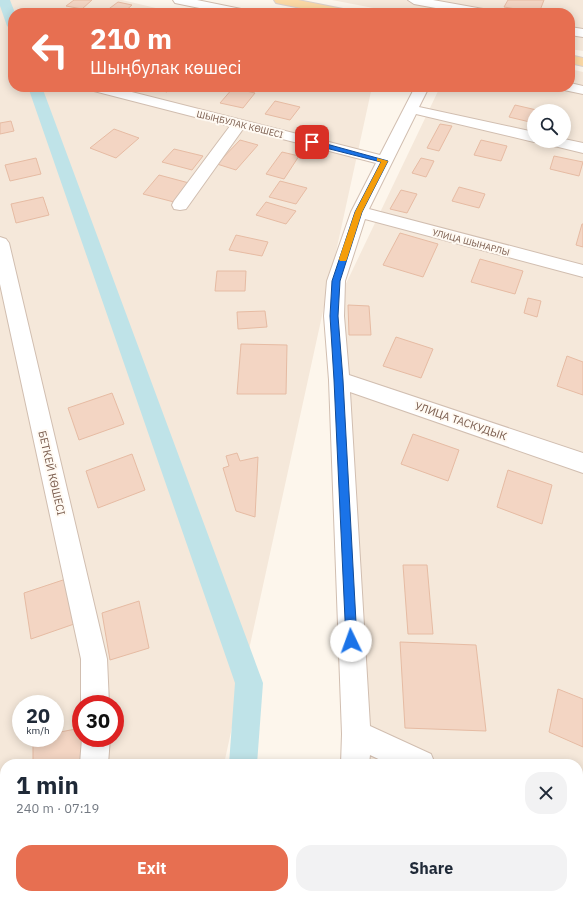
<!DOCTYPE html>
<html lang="en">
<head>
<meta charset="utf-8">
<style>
	body { margin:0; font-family:"IBM Plex Sans",sans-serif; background:#f2f2f3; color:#1f2937; height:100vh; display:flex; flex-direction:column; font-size:15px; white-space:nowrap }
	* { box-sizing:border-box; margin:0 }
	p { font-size:13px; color:#747a83 }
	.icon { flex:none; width:22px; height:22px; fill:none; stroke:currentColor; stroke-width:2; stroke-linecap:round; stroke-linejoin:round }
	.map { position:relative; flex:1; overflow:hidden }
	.sheet { position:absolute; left:0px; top:759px; width:583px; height:140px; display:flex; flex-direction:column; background:#fff; border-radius:16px 16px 0 0; box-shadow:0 2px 10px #0003 }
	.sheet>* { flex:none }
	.hud { position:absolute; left:8px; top:8px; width:567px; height:84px; border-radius:16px; box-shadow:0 2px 10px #0003; background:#e76f51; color:#fff; overflow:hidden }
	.buttons { position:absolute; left:527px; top:104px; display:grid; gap:8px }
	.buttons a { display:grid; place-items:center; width:44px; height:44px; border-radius:50%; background:#fff; box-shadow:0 2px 10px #0003; font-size:20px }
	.speed { position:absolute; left:12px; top:695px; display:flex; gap:8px; font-size:20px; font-weight:700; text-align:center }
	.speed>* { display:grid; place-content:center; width:52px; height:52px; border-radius:50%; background:#fff; box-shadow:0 2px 10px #0003; line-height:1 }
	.speed small { font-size:10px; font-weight:400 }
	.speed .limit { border:6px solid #d22; background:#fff; color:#111 }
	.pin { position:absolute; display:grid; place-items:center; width:34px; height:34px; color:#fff; margin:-17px; border-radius:8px; box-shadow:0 2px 6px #0006 }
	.me { position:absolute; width:44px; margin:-22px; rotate:357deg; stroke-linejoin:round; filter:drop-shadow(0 0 3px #0008) }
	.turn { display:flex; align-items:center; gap:14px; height:84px; padding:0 16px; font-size:18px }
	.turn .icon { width:52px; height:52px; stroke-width:2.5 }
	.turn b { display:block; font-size:28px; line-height:34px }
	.round { display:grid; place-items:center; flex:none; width:42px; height:42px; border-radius:16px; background:#f2f2f3 }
	.overview { display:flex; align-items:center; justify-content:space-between; height:68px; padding:0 16px }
	h1 { font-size:24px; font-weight:800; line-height:30px }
	.primary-button { display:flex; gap:8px; margin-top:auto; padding:8px 16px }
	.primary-button a { flex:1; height:46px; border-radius:16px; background:#e76f51; color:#fff; font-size:16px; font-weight:800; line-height:46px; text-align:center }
	.primary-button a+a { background:#f2f2f3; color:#1f2937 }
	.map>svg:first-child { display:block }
	.residential { fill:#f5e8da; fill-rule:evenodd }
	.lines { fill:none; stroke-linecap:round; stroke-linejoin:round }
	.canal { fill:#bfe3e8; fill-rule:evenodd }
	.building { fill:#f3d5c3; stroke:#e6bba3 }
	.minor-casing { stroke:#d1beb0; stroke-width:2 }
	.major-casing { stroke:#dad1cd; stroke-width:2 }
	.minor { fill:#fff; fill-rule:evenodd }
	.major { fill:#fbd9a5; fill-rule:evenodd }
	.route { fill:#1a73e8; stroke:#114b97 }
	.slow { fill:#f59e0b }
	.labels { text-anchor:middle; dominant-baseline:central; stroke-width:4; stroke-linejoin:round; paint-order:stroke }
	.far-street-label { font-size:9px; fill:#7a5c4d; stroke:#fffaf3 }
	.street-label { font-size:11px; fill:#7a5c4d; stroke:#fffaf3 }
</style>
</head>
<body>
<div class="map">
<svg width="583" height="899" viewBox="0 0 583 899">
	<rect width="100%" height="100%" fill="#fdf6ec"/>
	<path class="residential" d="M 0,0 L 122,0 L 177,13 L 13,13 L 13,87 L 372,87 L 224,764 L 5,764 L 5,894 L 195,894 L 194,899 L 0,899 ZM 21,704 L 55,704 L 55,738 L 21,738 ZM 81,704 L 115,704 L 115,738 L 81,738 Z
		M 332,0 L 583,0 L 583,51 L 570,49 L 570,13 L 399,13 Z
		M 570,69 L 583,72 L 583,899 L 330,899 L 330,894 L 578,894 L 578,764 L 342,764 L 342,292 L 440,87 L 570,87 ZM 534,111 L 564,111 L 564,141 L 534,141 Z"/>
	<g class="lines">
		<path class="canal" d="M 0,0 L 10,0 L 15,13 L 13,13 L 13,30 L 7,26 L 0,6 Z
			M 28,87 L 42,87 L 263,683 L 257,764 L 229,764 L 235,683 Z
			M 219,894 L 251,894 L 251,899 L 219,899 Z"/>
	</g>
	<path class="building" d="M 74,0 L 92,0 L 82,9 L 66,6 Z
		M 508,0 L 544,0 L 539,13 L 504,7 Z
		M 118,2 L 132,5 L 123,13 L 106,11 Z
		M 159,87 L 171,87 L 167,92 L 157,89 Z
		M 233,88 L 255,93 L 243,108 L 220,103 Z
		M 275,101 L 300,107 L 290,120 L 265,114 Z
		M 515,105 L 541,111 L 534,111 L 534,123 L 509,117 Z
		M 11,121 L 14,131 L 0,134 L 0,123 Z
		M 440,124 L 452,126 L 439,151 L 427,148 Z
		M 114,129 L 139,138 L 116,158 L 90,148 Z
		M 240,140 L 258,145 L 236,170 L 217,164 Z
		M 481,140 L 507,146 L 501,161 L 474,155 Z
		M 174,149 L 203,156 L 192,170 L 162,162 Z
		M 282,152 L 299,156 L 284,179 L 266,174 Z
		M 554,156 L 583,162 L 579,176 L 550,169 Z
		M 36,158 L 41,174 L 10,181 L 5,165 Z
		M 421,158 L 434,161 L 426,177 L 412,173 Z
		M 159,175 L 189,183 L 174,202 L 143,194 Z
		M 280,181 L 307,188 L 296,204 L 269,197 Z
		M 459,187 L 485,194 L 479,208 L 452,201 Z
		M 401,190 L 417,194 L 407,213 L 390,209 Z
		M 43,197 L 49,215 L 16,223 L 11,204 Z
		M 266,202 L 296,211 L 286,224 L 256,215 Z
		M 582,224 L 583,224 L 583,247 L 576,245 Z
		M 400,233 L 438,244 L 423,277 L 383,265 Z
		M 236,235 L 268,242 L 262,256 L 229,250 Z
		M 480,259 L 523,271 L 515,294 L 471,282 Z
		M 217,271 L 246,271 L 245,291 L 215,291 Z
		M 528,298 L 541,301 L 537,317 L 524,313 Z
		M 348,305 L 369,306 L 371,335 L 349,335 Z
		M 265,311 L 267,327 L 238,329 L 237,312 Z
		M 396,337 L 433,349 L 421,378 L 383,366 Z
		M 241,344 L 287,345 L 286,394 L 237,394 Z
		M 567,356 L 583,362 L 583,395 L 557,386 Z
		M 112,393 L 124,424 L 79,440 L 68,408 Z
		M 413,434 L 459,450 L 448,481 L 401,464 Z
		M 237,453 L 240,461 L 258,457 L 255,517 L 236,511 L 223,468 L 229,466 L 226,456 Z
		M 132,454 L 145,490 L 98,508 L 86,471 Z
		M 508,470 L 552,485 L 542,524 L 497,507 Z
		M 403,565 L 427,565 L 433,634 L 408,634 Z
		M 69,578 L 77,623 L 31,639 L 24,593 Z
		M 139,601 L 149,648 L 110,660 L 102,613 Z
		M 400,642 L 476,645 L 486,731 L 405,728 Z
		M 558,689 L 583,699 L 583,747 L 549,732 Z
		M 81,728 L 82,764 L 33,764 L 33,738 L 55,738 L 55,733 Z
		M 101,894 L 172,894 L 172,899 L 99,899 Z
		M 387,894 L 417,894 L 434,899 L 434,894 L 484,894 L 484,899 L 387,899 Z"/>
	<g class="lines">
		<defs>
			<path id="minor" d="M 173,0 L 197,0 L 246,10 L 248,13 L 224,13 L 175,3 Z
				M 408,0 L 433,0 L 483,9 L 489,13 L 463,13 L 414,4 Z
				M 570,27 L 583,29 L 583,37 L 570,35 Z
				M 570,83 L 583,86 L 583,94 L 564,90 L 562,87 L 570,87 Z
				M 88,87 L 112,87 L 380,155 L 415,87 L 429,87 L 419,107 L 534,132 L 534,141 L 536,141 L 534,142 L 416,114 L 369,209 L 583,265 L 583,277 L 365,219 L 345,281 L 344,316 L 349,375 L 583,453 L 583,473 L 350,392 L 370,726 L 431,754 L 435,764 L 389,764 L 370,755 L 369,764 L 341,764 L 342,734 L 329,380 L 324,316 L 327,281 L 351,212 L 376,163 L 243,129 L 186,209 L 180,210 L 174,209 L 172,205 L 174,201 L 230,126 L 90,90 Z
				M 564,139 L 583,143 L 583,153 L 546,144 L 543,141 L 564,141 Z
				M 0,237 L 6,239 L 9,243 L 107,659 L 109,704 L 81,704 L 81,659 L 0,284 Z
				M 82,738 L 110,738 L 108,764 L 80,764 Z
				M 578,822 L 583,824 L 583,854 L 578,852 Z
				M 0,836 L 5,838 L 5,868 L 0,866 Z
				M 61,894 L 93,894 L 92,899 L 60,899 Z
				M 334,894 L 366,894 L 366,899 L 334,899 Z"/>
			<path id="major" d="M 274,0 L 298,0 L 348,10 L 350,13 L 326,13 L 276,3 Z
				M 570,55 L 583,58 L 583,66 L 570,63 Z"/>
		</defs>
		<use href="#minor" class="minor-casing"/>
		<use href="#major" class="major-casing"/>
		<use href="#minor" class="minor"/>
		<use href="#major" class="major"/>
	</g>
	<path class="route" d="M 312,140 L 388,161 L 362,212 L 340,281 L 338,316 L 343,380 L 357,641 L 355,645 L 351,647 L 347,645 L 346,641 L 334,380 L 330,316 L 332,281 L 355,212 L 381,162 L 310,144 L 309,142 Z"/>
	<path class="slow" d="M 377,158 L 388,161 L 362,212 L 347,259 L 346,261 L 340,261 L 339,259 L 355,212 L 381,162 L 377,161 Z"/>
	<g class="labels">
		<g class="far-street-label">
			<text transform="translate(240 124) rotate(14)">ШЫҢБУЛАК КӨШЕСІ</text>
			<text transform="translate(471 242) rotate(15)">УЛИЦА ШЫНАРЛЫ</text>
		</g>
		<g class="street-label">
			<text transform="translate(461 421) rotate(19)">УЛИЦА ТАСКУДЫК</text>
			<text transform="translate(52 473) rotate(77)">БЕТКЕЙ КӨШЕСІ</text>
		</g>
	</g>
</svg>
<div class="buttons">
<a><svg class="icon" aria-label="search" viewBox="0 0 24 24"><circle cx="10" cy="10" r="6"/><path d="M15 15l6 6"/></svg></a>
</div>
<div class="speed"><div>20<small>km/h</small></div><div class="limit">30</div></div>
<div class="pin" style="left:312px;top:142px;background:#d93025"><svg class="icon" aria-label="arrive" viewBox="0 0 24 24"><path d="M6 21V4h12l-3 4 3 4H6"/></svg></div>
<svg class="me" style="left:351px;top:641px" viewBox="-20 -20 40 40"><circle r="19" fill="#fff"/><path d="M0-13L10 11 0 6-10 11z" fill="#1a73e8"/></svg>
<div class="hud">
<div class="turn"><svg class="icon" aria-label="left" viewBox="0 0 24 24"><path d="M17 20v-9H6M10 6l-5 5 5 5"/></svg><div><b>210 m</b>Шыңбулак көшесі</div></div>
</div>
<section class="sheet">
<div class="overview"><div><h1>1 min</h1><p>240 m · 07:19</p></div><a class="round"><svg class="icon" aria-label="close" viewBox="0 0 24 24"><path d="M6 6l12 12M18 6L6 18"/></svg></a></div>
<div class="primary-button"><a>Exit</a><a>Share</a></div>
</section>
</div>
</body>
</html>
